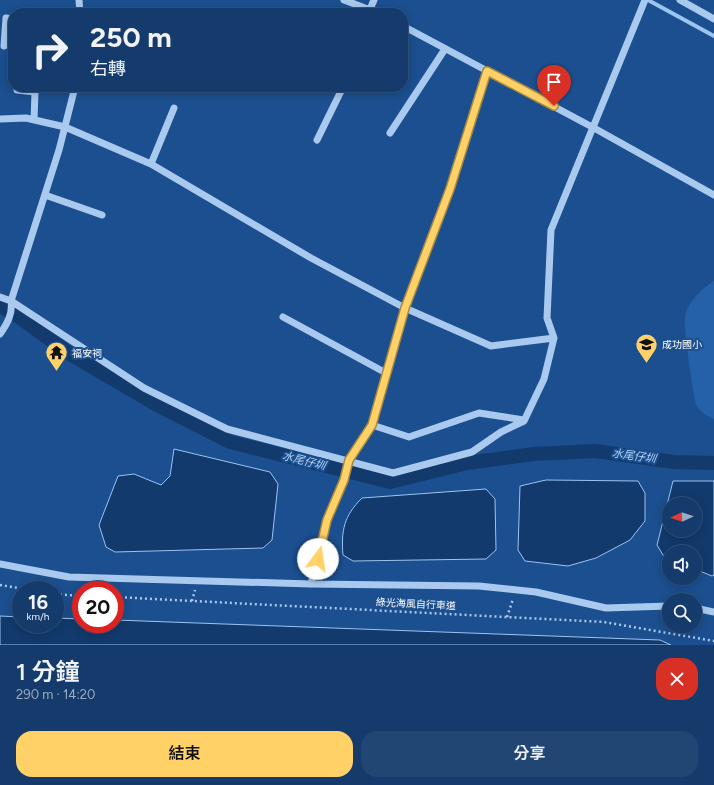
<!DOCTYPE html>
<html lang="zh-TW">
<head>
<meta charset="utf-8">
<style>
	body { margin:0; font-family:Figtree,"Noto Sans TC",sans-serif; background:#214673; color:#f1f3f6; height:100vh; display:flex; flex-direction:column; font-size:15px; white-space:nowrap }
	* { box-sizing:border-box; margin:0 }
	p { font-size:13px; color:#9dadc1 }
	.icon { flex:none; width:22px; height:22px; fill:none; stroke:currentColor; stroke-width:2; stroke-linecap:round; stroke-linejoin:round }
	.map { position:relative; height:645px; overflow:hidden }
	.drawer { display:flex; flex-direction:column; background:#143b6b; flex:1 }
	.drawer>* { flex:none }
	.hud { position:absolute; left:8px; top:8px; width:400px; height:84px; border-radius:16px; box-shadow:0 2px 10px #0003,0 0 0 1px #33557e; background:#143b6b; color:#f1f3f6; overflow:hidden }
	.needle { width:26px; rotate:267deg }
	.controls { position:absolute; left:662px; top:497px; display:grid; gap:8px }
	.controls a { display:grid; place-items:center; width:40px; height:40px; border-radius:50%; background:#143b6b; box-shadow:0 2px 10px #0003,0 0 0 1px #33557e; font-size:20px }
	.speed { position:absolute; left:12px; top:581px; display:flex; gap:8px; font-size:20px; font-weight:700; text-align:center }
	.speed>* { display:grid; place-content:center; width:52px; height:52px; border-radius:50%; background:#143b6b; box-shadow:0 2px 10px #0003,0 0 0 1px #33557e; line-height:1 }
	.speed small { font-size:10px; font-weight:400 }
	.speed .limit { border:6px solid #d22; background:#fff; color:#111 }
	.pin { position:absolute; display:grid; place-items:center; width:34px; height:34px; color:#fff; margin:-41px -17px; border-radius:50% 50% 50% 0; rotate:-45deg; box-shadow:0 0 4px #0007 }
	.pin .icon { rotate:45deg }
	.me { position:absolute; width:44px; margin:-22px; rotate:14deg; stroke-linejoin:round; filter:drop-shadow(0 0 3px #0008) }
	.turn { display:flex; align-items:center; gap:14px; height:84px; padding:0 16px; font-size:18px }
	.turn .icon { width:52px; height:52px; stroke-width:2.5 }
	.turn b { display:block; font-size:28px; line-height:34px }
	.round { display:grid; place-items:center; flex:none; width:42px; height:42px; border-radius:16px; background:#214673 }
	.head { display:flex; align-items:center; justify-content:space-between; height:68px; padding:0 16px }
	h1 { font-size:24px; font-weight:600; line-height:30px }
	.action { display:flex; gap:8px; margin-top:auto; padding:8px 16px }
	.action a { flex:1; height:46px; border-radius:16px; background:#ffd166; color:#111; font-size:16px; font-weight:600; line-height:46px; text-align:center }
	.action a+a { background:#214673; color:#f1f3f6 }
	.map>svg:first-child { display:block }
	.green { fill:#2461a8 }
	.water { fill:#123a6d; stroke:#9cc4f0; fill-rule:evenodd }
	.lines { fill:none; stroke-linecap:round; stroke-linejoin:round }
	.stream { stroke:#9cc4f0; stroke-width:4 }
	.canal { stroke:#123a6d; stroke-width:14 }
	.path { stroke:#a9c9ee; stroke-width:2.5; stroke-dasharray:2 3; stroke-linecap:butt }
	.minor { stroke:#a9c9ee; stroke-width:7 }
	.route-casing { stroke:#a68842; stroke-width:10 }
	.route { stroke:#ffd166; stroke-width:7 }
	.labels { text-anchor:middle; dominant-baseline:central; stroke-width:4; stroke-linejoin:round; paint-order:stroke }
	.poi-label { font-size:10px; fill:#fff; stroke:#1b4f8f; text-anchor:start }
	.street-label { font-size:10px; fill:#fff; stroke:#1b4f8f }
	.water-label { font-size:11px; font-style:italic; fill:#b5d3f5; stroke:#1b4f8f }
</style>
</head>
<body>
<div class="map">
<svg width="714" height="645" viewBox="0 0 714 645">
	<rect width="100%" height="100%" fill="#1b4f8f"/>
	<path class="green" d="M 714,281 L 714,419 C 708,416 701,413 697,406 C 693,399 684,328 685,318 C 687,302 701,289 714,281 Z"/>
	<path class="water" d="M 174,449 L 270,472 L 278,484 L 272,540 L 263,548 L 115,552 L 106,547 L 99,525 L 118,476 L 134,474 L 161,485 L 170,476 Z
		M 546,480 L 638,481 L 645,493 L 645,521 L 630,540 L 596,558 L 568,566 L 525,561 L 518,550 L 520,486 Z
		M 673,481 L 714,481 L 714,575 L 712,576 L 695,569 L 695,552 L 669,552 L 669,558 L 663,555 L 657,545 ZM 669,504 L 695,504 L 695,530 L 669,530 Z
		M 486,489 L 495,499 L 496,550 L 486,559 L 353,561 L 343,555 C 341,530 344,516 362,498 Z
		M 0,616 L 21,617 L 21,624 L 55,624 L 55,618 L 81,619 L 81,624 L 115,624 L 115,620 L 660,640 L 671,645 L 0,645 Z"/>
	<g class="lines">
		<path class="stream" d="M 648,0 L 714,36"/>
		<path class="canal" d="M 0,306 L 19,317 L 70,354 L 157,405 L 230,442 L 390,482 L 467,463 L 534,454 L 595,451 L 674,462 L 714,463"/>
		<path class="path" d="M 0,585 L 31,590
			M 55,594 L 81,596
			M 115,597 L 604,622 L 714,641
			M 192,601 L 195,590
			M 507,617 L 513,599"/>
		<path class="minor" d="M 79,0 L 80,13
			M 344,0 L 378,13
			M 680,0 L 714,19
			M 370,9 L 374,0
			M 403,26 L 594,128 L 714,195
			M 4,46 L 6,18 L 13,19
			M 17,87 L 17,90 L 35,92 L 34,120
			M 0,119 L 26,118 L 65,127 L 151,164 L 311,258 L 405,308 L 491,346 L 554,338
			M 390,133 L 445,49
			M 317,140 L 343,87
			M 151,164 L 174,108
			M 45,195 L 102,215
			M 0,297 L 11,301 L 144,388 L 227,429 L 393,473 L 472,452 L 501,432 L 524,421 L 544,379 L 554,338 L 547,318 L 551,230 L 645,0
			M 283,317 L 386,373
			M 0,334 C 7,324 13,314 11,301 L 59,150 L 75,87
			M 372,425 L 409,437 L 479,413 L 524,420
			M 0,564 L 69,577 L 311,584 L 479,586 L 536,592 L 606,608 L 669,606
			M 311,584 L 327,520 L 344,480 L 349,460 L 372,425 L 405,308 L 450,189 L 487,71
			M 695,608 L 714,612"/>
	</g>
	<g class="lines">
		<defs>
			<path id="route" d="M 318,559 L 327,520 L 344,480 L 349,460 L 372,425 L 405,308 L 450,189 L 487,71 L 554,106"/>
		</defs>
		<use href="#route" class="route-casing"/>
		<use href="#route" class="route"/>
	</g>
	<defs>
		<symbol id="school-pin" viewBox="-11 -11 22 30"><path d="M0 17L-7.5 6A9.5 9.5 0 1 1 7.5 6Z" fill="#ffd166" stroke="#1b4f8f"/><path d="M0-5L7-2L0 1L-7-2ZM-4 1L0 2.5L4 1V4Q0 6-4 4Z" fill="#111"/></symbol>
		<symbol id="temple-pin" viewBox="-11 -11 22 30"><path d="M0 17L-7.5 6A9.5 9.5 0 1 1 7.5 6Z" fill="#ffd166" stroke="#1b4f8f"/><path d="M0-6L5-2H3V0L6.5 2.5H4V6H1.5V3h-3V6H-4V2.5H-6.5L-3 0V-2H-5Z" fill="#111"/></symbol>
	</defs>
	<g fill-rule="evenodd">
		<use href="#school-pin" x="634" y="332" width="25" height="34"/>
		<use href="#temple-pin" x="44" y="340" width="25" height="34"/>
	</g>
	<g class="labels">
		<g class="poi-label">
			<text x="662" y="344">成功國小</text>
			<text x="72" y="353">福安祠</text>
		</g>
		<g class="street-label">
			<text transform="translate(416 604) rotate(3)">綠光海風自行車道</text>
		</g>
		<g class="water-label">
			<text transform="translate(634 456) rotate(8)">水尾仔圳</text>
			<text transform="translate(304 461) rotate(14)">水尾仔圳</text>
		</g>
	</g>
</svg>
<div class="controls">
<a><svg class="needle" viewBox="-14 -14 28 28"><path d="M0-13l5 13h-10z" fill="#e53935"/><path d="M0 13l5-13h-10z" fill="#9dadc1"/></svg></a>
<a><svg class="icon" aria-label="sound" viewBox="0 0 24 24"><path d="M4 9h4l5-4v14l-5-4H4zM17 9q2 3 0 6"/></svg></a>
<a><svg class="icon" aria-label="search" viewBox="0 0 24 24"><circle cx="10" cy="10" r="6"/><path d="M15 15l6 6"/></svg></a>
</div>
<div class="speed"><div>16<small>km/h</small></div><div class="limit">20</div></div>
<div class="pin" style="left:554px;top:106px;background:#d93025"><svg class="icon" aria-label="arrive" viewBox="0 0 24 24"><path d="M6 21V4h12l-3 4 3 4H6"/></svg></div>
<svg class="me" style="left:318px;top:559px" viewBox="-20 -20 40 40"><circle r="19" fill="#fff"/><path d="M0-13L10 11 0 6-10 11z" fill="#ffd166"/></svg>
<div class="hud">
<div class="turn"><svg class="icon" aria-label="right" viewBox="0 0 24 24"><path d="M7 20v-9h11M14 6l5 5-5 5"/></svg><div><b>250 m</b>右轉</div></div>
</div>
</div>
<section class="drawer">
<div class="head"><div><h1>1 分鐘</h1><p>290 m · 14:20</p></div><a class="round" style="background:#d93025;color:#fff"><svg class="icon" aria-label="close" viewBox="0 0 24 24"><path d="M6 6l12 12M18 6L6 18"/></svg></a></div>
<div class="action"><a>結束</a><a>分享</a></div>
</section>
</body>
</html>
